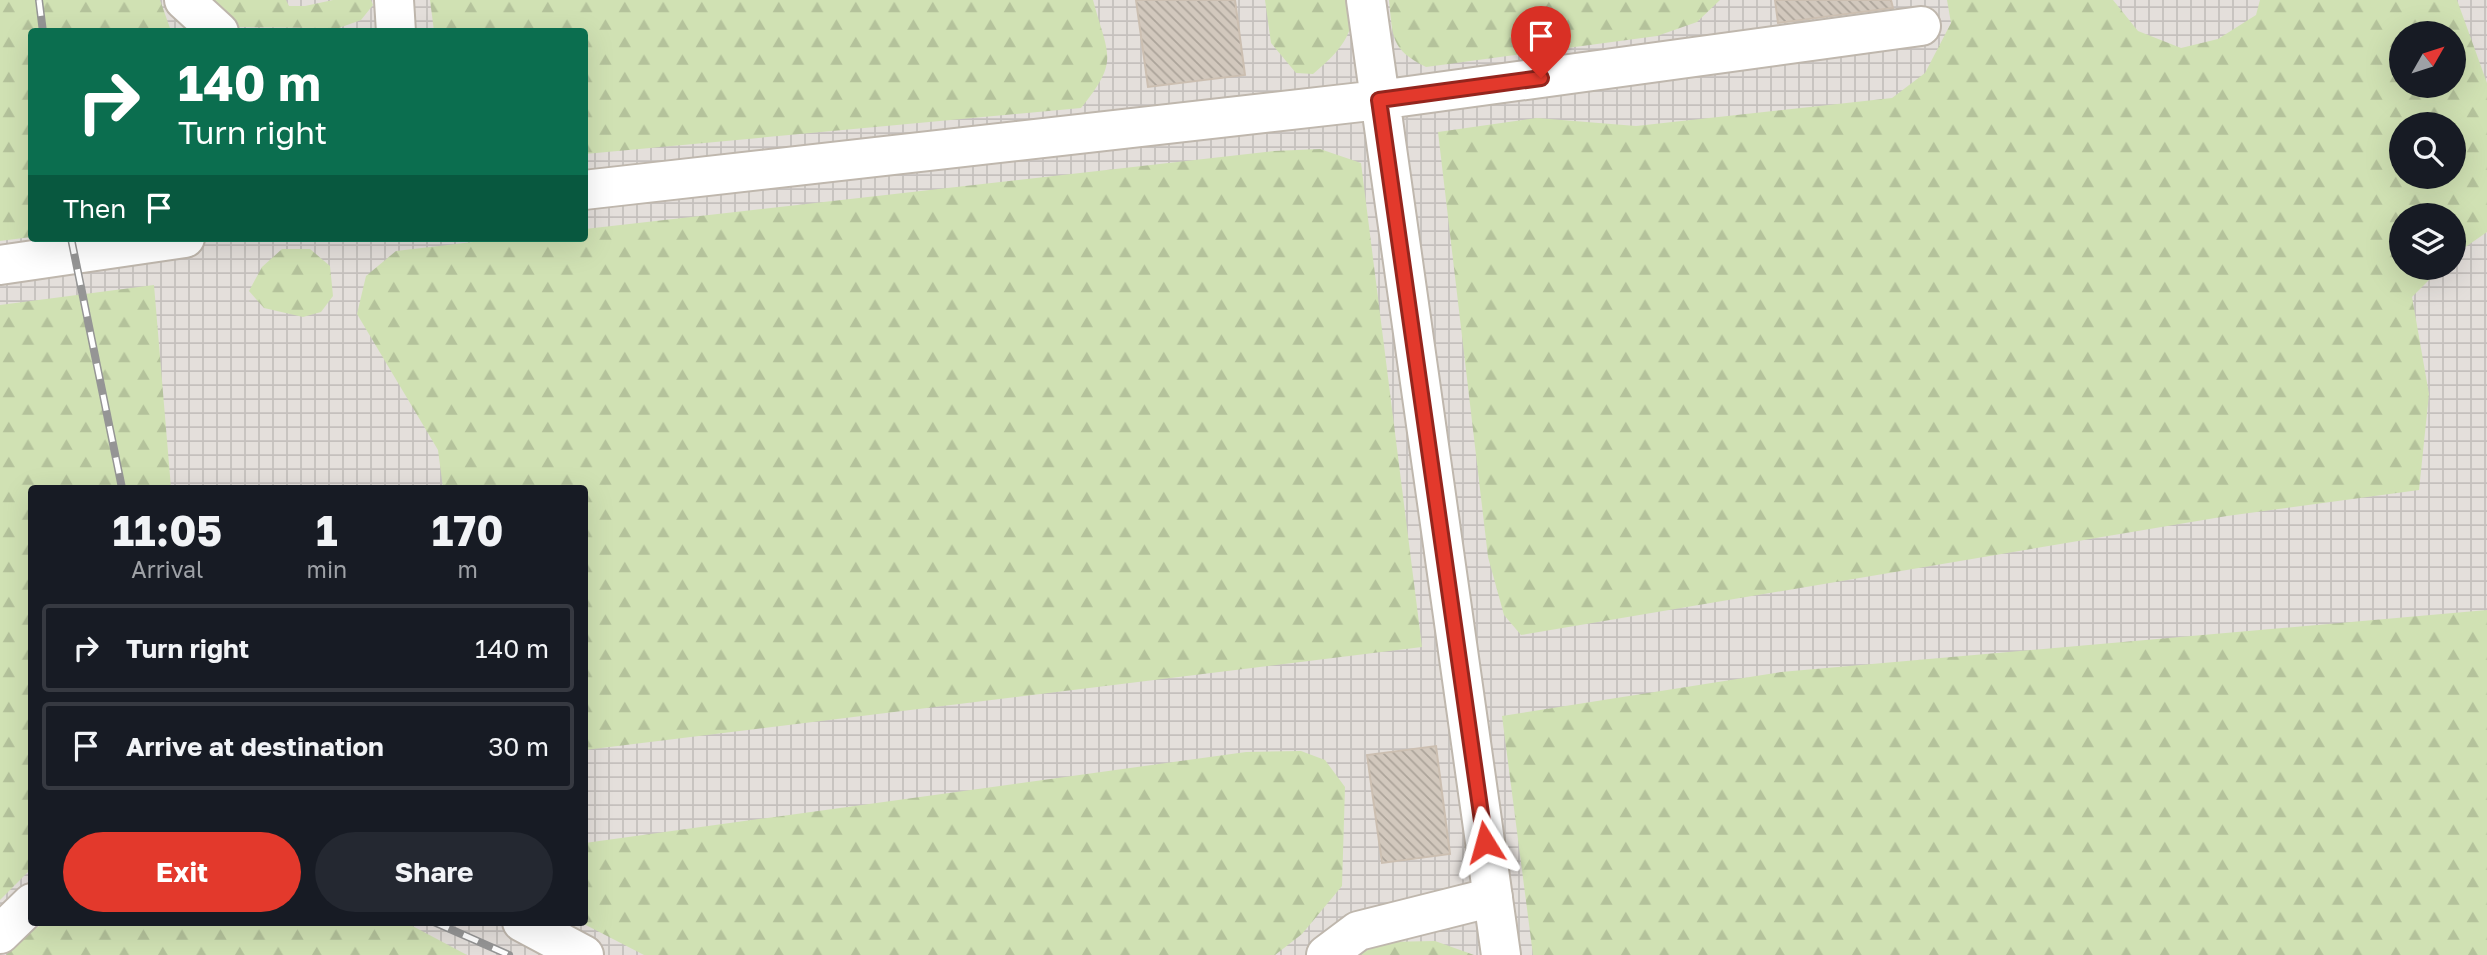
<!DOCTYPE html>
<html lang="en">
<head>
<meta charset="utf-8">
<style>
	body { margin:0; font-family:"Golos Text",sans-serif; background:#242831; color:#f1f3f6; height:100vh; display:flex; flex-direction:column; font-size:26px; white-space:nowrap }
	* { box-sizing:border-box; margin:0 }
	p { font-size:23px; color:#9ea1a6 }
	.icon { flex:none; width:38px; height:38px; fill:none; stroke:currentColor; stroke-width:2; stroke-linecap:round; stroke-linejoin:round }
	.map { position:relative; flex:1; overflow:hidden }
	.panel { position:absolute; left:28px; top:485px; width:560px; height:441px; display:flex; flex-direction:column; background:#171b24; border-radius:7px; box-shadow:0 7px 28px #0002 }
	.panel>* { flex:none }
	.top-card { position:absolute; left:28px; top:28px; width:560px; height:214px; border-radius:7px; box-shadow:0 7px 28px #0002; background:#0b6e4f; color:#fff; overflow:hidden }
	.needle { width:46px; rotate:51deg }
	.tools { position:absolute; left:2389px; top:21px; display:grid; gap:14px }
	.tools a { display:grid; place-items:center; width:77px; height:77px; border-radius:50%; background:#171b24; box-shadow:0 7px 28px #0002; font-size:35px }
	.pin { position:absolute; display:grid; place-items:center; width:60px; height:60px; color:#fff; margin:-72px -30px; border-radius:50% 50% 50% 0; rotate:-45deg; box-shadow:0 0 7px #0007 }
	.pin .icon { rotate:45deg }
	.me { position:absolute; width:77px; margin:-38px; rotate:352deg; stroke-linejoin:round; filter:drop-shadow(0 0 5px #0008) }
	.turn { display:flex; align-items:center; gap:24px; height:147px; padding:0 35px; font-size:32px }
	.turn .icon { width:91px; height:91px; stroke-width:2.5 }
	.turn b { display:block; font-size:49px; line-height:60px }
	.then { display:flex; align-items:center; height:66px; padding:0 35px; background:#0003; gap:14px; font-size:26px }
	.eta { display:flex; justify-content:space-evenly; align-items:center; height:119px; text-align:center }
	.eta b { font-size:42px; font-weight:700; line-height:49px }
	.button { display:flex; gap:14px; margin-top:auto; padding:14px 35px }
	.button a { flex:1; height:80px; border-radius:42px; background:#e3392c; color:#fff; font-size:28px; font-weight:700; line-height:80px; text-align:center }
	.button a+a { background:#242831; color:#f1f3f6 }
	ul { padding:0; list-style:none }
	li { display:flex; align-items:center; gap:21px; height:88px; margin:0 14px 10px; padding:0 21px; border:4px solid #363941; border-radius:7px }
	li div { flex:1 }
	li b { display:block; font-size:26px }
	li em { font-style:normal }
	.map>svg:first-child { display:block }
	.industrial { fill:url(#industrial-grid); fill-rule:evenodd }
	.forest { fill:url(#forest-firs); fill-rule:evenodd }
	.building { fill:url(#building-back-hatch); stroke:#ccbfb1; stroke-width:2 }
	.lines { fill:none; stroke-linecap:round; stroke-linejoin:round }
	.minor-casing { stroke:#bfb7ad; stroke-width:42 }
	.minor { stroke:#fff; stroke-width:38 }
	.rail-casing { stroke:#959595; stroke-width:8 }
	.rail { stroke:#fff; stroke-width:5; stroke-dasharray:16; stroke-linecap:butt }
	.route-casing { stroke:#94251d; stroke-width:18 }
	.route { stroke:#e3392c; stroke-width:12 }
</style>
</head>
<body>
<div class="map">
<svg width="2487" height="955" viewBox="0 0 2487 955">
	<defs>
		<pattern id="industrial-grid" width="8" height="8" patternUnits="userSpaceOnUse" patternTransform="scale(1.75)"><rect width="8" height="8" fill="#e4dfdb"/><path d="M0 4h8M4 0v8" fill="none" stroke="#c5c0bd"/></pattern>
		<pattern id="forest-firs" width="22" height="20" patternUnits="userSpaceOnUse" patternTransform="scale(1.75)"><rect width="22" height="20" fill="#d0e1b3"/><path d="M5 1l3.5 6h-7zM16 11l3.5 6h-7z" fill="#b4c29b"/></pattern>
		<pattern id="building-back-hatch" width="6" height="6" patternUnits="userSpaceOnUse" patternTransform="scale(1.75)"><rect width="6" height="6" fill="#d2c8bd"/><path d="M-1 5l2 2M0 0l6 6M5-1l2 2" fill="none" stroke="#aca49a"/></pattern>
	</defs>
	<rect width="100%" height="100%" fill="#f1ede6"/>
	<path class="industrial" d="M 0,0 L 2487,0 L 2487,955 L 0,955 ZM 32,32 L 584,32 L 584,238 L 32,238 ZM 2401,33 L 2454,33 L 2454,86 L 2401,86 ZM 2401,124 L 2454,124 L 2454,177 L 2401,177 ZM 2401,215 L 2454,215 L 2454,268 L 2401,268 ZM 32,488 L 584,488 L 584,922 L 32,922 Z"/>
	<path class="forest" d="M 0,0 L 160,0 L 171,31 L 32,32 L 31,237 L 0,241 Z
		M 205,0 L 286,0 L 289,6 L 305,6 L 333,0 L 371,0 L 373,5 L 361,20 L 339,28 L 239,27 Z
		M 430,0 L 1093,0 C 1108,56 1120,60 1081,108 L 585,154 L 584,32 L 434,31 Z
		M 1265,0 L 1352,0 C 1357,34 1338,53 1313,74 L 1296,73 L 1271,43 Z
		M 1389,0 L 1720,0 L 1697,22 L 1657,36 L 1426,67 C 1390,49 1393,37 1389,0 Z
		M 1947,0 L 2113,0 L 2138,31 L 2181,48 L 2218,39 L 2256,15 L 2260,0 L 2457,0 L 2487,83 L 2487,232 L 2454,255 L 2454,215 L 2401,215 L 2401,268 L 2441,268 L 2412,297 L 2429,394 L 2419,490 L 2227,516 L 1521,635 L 1504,615 L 1488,557 L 1438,132 L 1537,118 L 1636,126 L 1892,98 L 1925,73 L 1951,23 ZM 2401,33 L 2454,33 L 2454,86 L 2401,86 ZM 2401,124 L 2454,124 L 2454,177 L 2401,177 Z
		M 1320,149 L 1361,163 L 1422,647 L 585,750 L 584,488 L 443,488 L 438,450 L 357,314 L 366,276 L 396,251 L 507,238 L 584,238 L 585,229 L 1274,151 Z
		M 282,249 L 310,249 L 330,266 L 333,296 L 321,312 L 303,317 L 264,308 L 249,291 L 262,267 Z
		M 154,285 L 171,488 L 32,488 L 31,869 L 0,900 L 0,305 Z
		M 2487,610 L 2487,955 L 1533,955 L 1502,716 L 1781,672 Z
		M 1301,751 L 1325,760 L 1345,787 L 1342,886 L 1302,934 L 1275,955 L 644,955 L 580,922 L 584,922 L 585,843 L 1246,752 Z
		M 46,922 L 405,922 L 467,955 L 6,955 L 26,934 Z
		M 1435,941 L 1474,955 L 1357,955 L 1385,942 Z"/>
	<path class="building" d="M 1136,0 L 1235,0 L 1245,75 L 1148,87 Z
		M 1775,0 L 1891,0 L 1893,8 L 1778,23 Z
		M 1436,746 L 1450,854 L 1382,863 L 1367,755 Z"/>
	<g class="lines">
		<defs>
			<path id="minor" d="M 184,0 L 219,32
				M 394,0 L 396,32
				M 1366,0 L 1501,955
				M 584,190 L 1379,100 L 1921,26
				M 0,265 L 185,238
				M 522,922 L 584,955
				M 0,934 L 32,903
				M 1326,955 L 1358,931 L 1493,897"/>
		</defs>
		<use href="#minor" class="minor-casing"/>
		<use href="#minor" class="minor"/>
		<defs>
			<path id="rail" d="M 39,0 L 43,32
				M 71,238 L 122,488
				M 434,922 L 509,955"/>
		</defs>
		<use href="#rail" class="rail-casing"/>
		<use href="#rail" class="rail"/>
	</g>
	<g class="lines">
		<defs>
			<path id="route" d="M 1485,842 L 1379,100 L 1541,78"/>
		</defs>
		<use href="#route" class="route-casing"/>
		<use href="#route" class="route"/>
	</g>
</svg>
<div class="tools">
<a><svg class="needle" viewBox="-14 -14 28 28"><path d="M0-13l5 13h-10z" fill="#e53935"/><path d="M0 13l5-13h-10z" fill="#9ea1a6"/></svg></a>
<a><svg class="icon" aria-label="search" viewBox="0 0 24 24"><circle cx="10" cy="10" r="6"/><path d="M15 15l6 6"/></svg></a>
<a><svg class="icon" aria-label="layers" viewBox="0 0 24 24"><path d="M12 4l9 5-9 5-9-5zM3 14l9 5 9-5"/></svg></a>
</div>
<div class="pin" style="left:1541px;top:78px;background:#d93025"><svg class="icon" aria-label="arrive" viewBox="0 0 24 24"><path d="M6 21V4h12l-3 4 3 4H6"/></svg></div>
<svg class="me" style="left:1485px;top:842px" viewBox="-20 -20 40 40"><path d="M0-17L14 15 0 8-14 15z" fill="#e3392c" stroke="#fff" stroke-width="4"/></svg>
<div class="top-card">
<div class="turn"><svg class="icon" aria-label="right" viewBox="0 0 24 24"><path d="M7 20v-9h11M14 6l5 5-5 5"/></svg><div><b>140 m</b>Turn right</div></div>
<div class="then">Then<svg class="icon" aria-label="arrive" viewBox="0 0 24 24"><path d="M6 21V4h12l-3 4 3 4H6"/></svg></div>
</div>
<section class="panel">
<div class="eta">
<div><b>11:05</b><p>Arrival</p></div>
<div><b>1</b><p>min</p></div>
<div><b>170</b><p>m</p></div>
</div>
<ul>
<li><svg class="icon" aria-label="right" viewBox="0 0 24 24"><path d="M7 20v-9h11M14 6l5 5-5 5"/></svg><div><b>Turn right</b></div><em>140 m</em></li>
<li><svg class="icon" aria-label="arrive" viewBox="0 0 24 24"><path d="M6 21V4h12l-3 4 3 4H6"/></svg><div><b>Arrive at destination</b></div><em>30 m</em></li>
</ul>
<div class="button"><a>Exit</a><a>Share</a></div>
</section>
</div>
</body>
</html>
